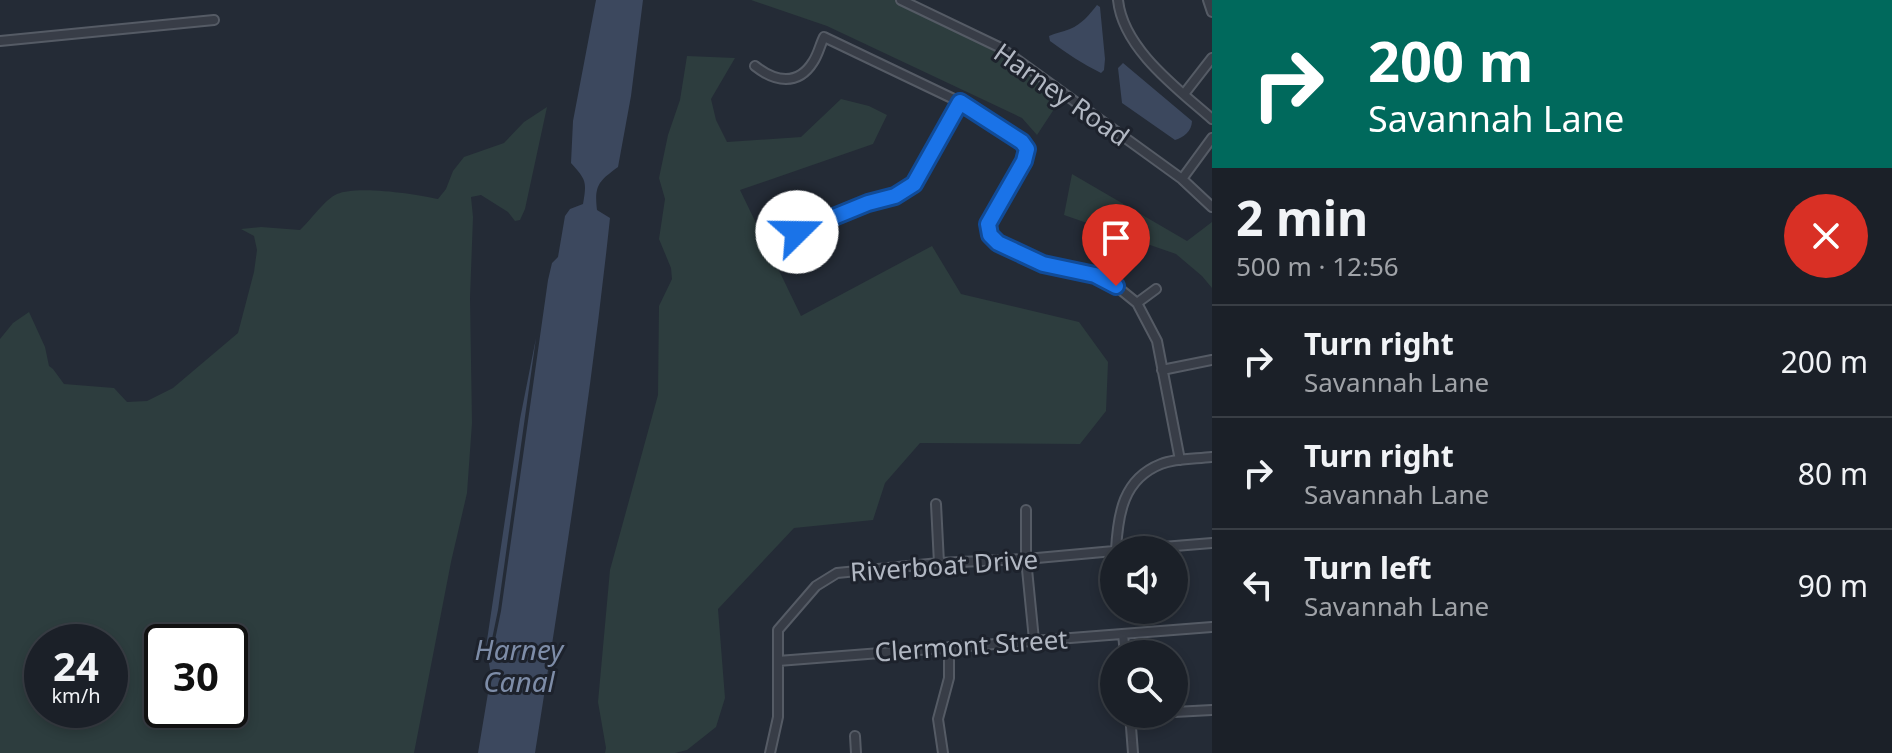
<!DOCTYPE html>
<html lang="en">
<head>
<meta charset="utf-8">
<style>
	body { margin:0; font-family:"Noto Sans",sans-serif; background:#242830; color:#f1f3f6; height:100vh; display:flex; flex-direction:column; font-size:30px; white-space:nowrap }
	* { box-sizing:border-box; margin:0 }
	p { font-size:26px; color:#a0a3a8 }
	.icon { flex:none; width:44px; height:44px; fill:none; stroke:currentColor; stroke-width:2; stroke-linecap:round; stroke-linejoin:round }
	.map { position:relative; flex:1; overflow:hidden }
	.side { display:flex; flex-direction:column; background:#1b2028; width:680px }
	.side>* { flex:none }
	.guide { background:#00695c; color:#fff; overflow:hidden }
	.fabs { position:absolute; left:1100px; top:536px; display:grid; gap:16px }
	.fabs a { display:grid; place-items:center; width:88px; height:88px; border-radius:50%; background:#1b2028; box-shadow:0 4px 12px #0003,0 0 0 2px #393e45; font-size:40px }
	.speed { position:absolute; left:24px; top:624px; display:flex; gap:16px; font-size:40px; font-weight:700; text-align:center }
	.speed>* { display:grid; place-content:center; width:104px; height:104px; border-radius:50%; background:#1b2028; box-shadow:0 4px 12px #0003,0 0 0 2px #393e45; line-height:1 }
	.speed small { font-size:20px; font-weight:400 }
	.speed .limit { border:4px solid #111; border-radius:12px; background:#fff; color:#111 }
	.pin { position:absolute; display:grid; place-items:center; width:68px; height:68px; color:#fff; margin:-82px -34px; border-radius:50% 50% 50% 0; rotate:-45deg; box-shadow:0 0 8px #0007 }
	.pin .icon { rotate:45deg }
	.me { position:absolute; width:88px; margin:-44px; rotate:68deg; stroke-linejoin:round; filter:drop-shadow(0 0 6px #0008) }
	.turn { display:flex; align-items:center; gap:28px; height:168px; padding:0 24px; font-size:36px }
	.turn .icon { width:104px; height:104px; stroke-width:2.5 }
	.turn b { display:block; font-size:56px; line-height:68px }
	.round { display:grid; place-items:center; flex:none; width:84px; height:84px; border-radius:42px; background:#242830 }
	.headline { display:flex; align-items:center; justify-content:space-between; height:136px; padding:0 24px }
	h1 { font-size:48px; font-weight:700; line-height:60px }
	ul { padding:0; list-style:none }
	li { display:flex; align-items:center; gap:24px; height:112px; padding:0 24px; border-top:2px solid #393e45 }
	li div { flex:1 }
	li b { display:block; font-size:30px }
	li em { font-style:normal }
	main { display:flex; flex:1; min-height:0 }
	.map>svg:first-child { display:block }
	.green { fill:#2d3d3e; fill-rule:evenodd }
	.water { fill:#3c485e }
	.lines { fill:none; stroke-linecap:round; stroke-linejoin:round }
	.minor-casing { stroke:#555b65; stroke-width:12 }
	.minor { stroke:#383d47; stroke-width:8 }
	.route-casing { stroke:#114b97; stroke-width:20 }
	.route { stroke:#1a73e8; stroke-width:14 }
	.labels { text-anchor:middle; dominant-baseline:central; stroke-width:6; stroke-linejoin:round; paint-order:stroke }
	.street-label { font-size:26px; fill:#b2b8c3; stroke:#1d222c }
	.water-label { font-size:28px; font-style:italic; fill:#7e8da8; stroke:#1d222c }
</style>
</head>
<body>
<main>
<div class="map">
<svg width="1212" height="753" viewBox="0 0 1212 753">
	<rect width="100%" height="100%" fill="#242b36"/>
	<path class="green" d="M 751,0 L 897,0 L 986,43 L 1064,94 L 1037,135 L 1022,118 L 827,26 Z
		M 687,56 L 735,58 L 711,99 L 716,120 L 727,142 L 801,137 L 841,99 L 869,106 L 887,115 L 873,144 L 740,190 L 801,316 L 932,246 L 961,294 L 1079,322 L 1108,362 L 1106,411 L 1080,444 L 920,443 L 885,483 L 873,520 L 794,528 L 718,609 L 725,698 L 716,727 L 687,750 L 675,753 L 605,753 L 606,748 L 598,702 L 610,570 L 658,395 L 659,306 L 672,279 L 671,268 L 659,239 L 665,199 L 659,178 L 668,135 L 680,100 Z
		M 547,107 L 525,209 L 520,220 L 515,221 L 508,212 L 481,195 L 471,197 L 473,217 L 470,298 L 472,423 L 467,493 L 451,562 L 414,753 L 0,753 L 0,339 L 13,323 L 29,312 L 45,347 L 49,366 L 53,369 L 64,384 L 114,388 L 127,402 L 147,401 L 173,388 L 238,333 L 254,272 L 257,250 L 254,236 L 241,229 L 261,227 L 300,230 C 311,220 324,200 337,194 C 357,185 416,194 438,199 L 446,189 L 453,171 L 464,157 L 504,143 L 524,122 ZM 42,642 L 110,642 L 110,710 L 42,710 ZM 230,642 L 230,710 L 162,710 L 162,642 Z
		M 1072,174 L 1187,241 L 1212,222 L 1212,288 L 1202,276 L 1176,254 L 1064,215 Z"/>
	<path class="water" d="M 596,0 L 643,0 L 631,96 L 618,167 C 599,181 594,185 597,210 L 610,218 C 591,397 563,575 535,753 L 478,753 L 491,675 L 487,652 L 495,640 L 501,611 L 548,280 L 552,263 L 558,257 L 565,216 L 570,209 L 583,204 C 587,181 586,180 571,163 L 573,121 Z
		M 1097,5 L 1100,7 L 1105,59 L 1104,70 L 1101,73 C 1083,64 1066,53 1050,41 L 1049,36 C 1056,33 1062,32 1070,29 C 1082,24 1089,15 1097,5 Z
		M 1123,63 L 1192,121 C 1192,131 1183,138 1175,140 L 1122,103 L 1118,68 Z
		M 536,338 L 498,610 L 492,639 L 486,647 L 520,419 Z"/>
	<g class="lines">
		<defs>
			<path id="minor" d="M 901,0 L 1001,48 L 1182,179 L 1212,207
				M 1118,0 C 1123,49 1178,89 1212,119
				M 1208,0 L 1212,12
				M 0,41 L 214,20
				M 755,66 C 775,82 798,86 813,62 C 818,55 820,45 824,37 L 960,102 L 1022,142 L 1027,149 L 1024,161 L 988,224 L 990,235 L 998,243 L 1043,264 L 1095,275 L 1116,286 L 1137,303 L 1157,341 L 1180,460
				M 1184,94 L 1212,58
				M 1182,179 L 1212,138
				M 797,232 L 868,203 L 895,196 L 914,184 L 960,102
				M 1137,303 L 1156,289
				M 1162,370 L 1212,360
				M 936,504 L 939,563
				M 1026,510 L 1026,559 L 1034,640
				M 1116,550 C 1118,514 1123,479 1161,464 C 1176,458 1196,459 1212,457
				M 1126,550 L 1212,543
				M 1123,634 L 1125,654
				M 778,661 L 1212,627
				M 1174,712 L 1212,710
				M 1130,714 L 1133,753
				M 1130,716 L 1152,714
				M 855,736 L 856,753
				M 770,753 L 778,717 L 778,630 L 816,586 L 837,573 L 939,563 L 1026,559 L 1114,551
				M 943,753 L 938,719 L 949,678 L 949,647"/>
		</defs>
		<use href="#minor" class="minor-casing"/>
		<use href="#minor" class="minor"/>
	</g>
	<g class="lines">
		<defs>
			<path id="route" d="M 797,232 L 868,203 L 895,196 L 914,184 L 960,102 L 1022,142 L 1027,149 L 1024,161 L 988,224 L 990,235 L 998,243 L 1043,264 L 1095,275 L 1116,286"/>
		</defs>
		<use href="#route" class="route-casing"/>
		<use href="#route" class="route"/>
	</g>
	<g class="labels">
		<g class="street-label">
			<text transform="translate(1062 94) rotate(35)">Harney Road</text>
			<text transform="translate(944 565) rotate(-4)">Riverboat Drive</text>
			<text transform="translate(971 645) rotate(-4)">Clermont Street</text>
		</g>
		<g class="water-label">
			<text x="519" y="649">Harney<tspan x="519" dy="32">Canal</tspan></text>
		</g>
	</g>
</svg>
<div class="fabs">
<a><svg class="icon" aria-label="sound" viewBox="0 0 24 24"><path d="M4 9h4l5-4v14l-5-4H4zM17 9q2 3 0 6"/></svg></a>
<a><svg class="icon" aria-label="search" viewBox="0 0 24 24"><circle cx="10" cy="10" r="6"/><path d="M15 15l6 6"/></svg></a>
</div>
<div class="speed"><div>24<small>km/h</small></div><div class="limit">30</div></div>
<div class="pin" style="left:1116px;top:286px;background:#d93025"><svg class="icon" aria-label="arrive" viewBox="0 0 24 24"><path d="M6 21V4h12l-3 4 3 4H6"/></svg></div>
<svg class="me" style="left:797px;top:232px" viewBox="-20 -20 40 40"><circle r="19" fill="#fff"/><path d="M0-13L10 11 0 6-10 11z" fill="#1a73e8"/></svg>
</div>
<section class="side">
<div class="guide">
<div class="turn"><svg class="icon" aria-label="right" viewBox="0 0 24 24"><path d="M7 20v-9h11M14 6l5 5-5 5"/></svg><div><b>200 m</b>Savannah Lane</div></div>
</div>
<div class="headline"><div><h1>2 min</h1><p>500 m · 12:56</p></div><a class="round" style="background:#d93025;color:#fff"><svg class="icon" aria-label="close" viewBox="0 0 24 24"><path d="M6 6l12 12M18 6L6 18"/></svg></a></div>
<ul>
<li><svg class="icon" aria-label="right" viewBox="0 0 24 24"><path d="M7 20v-9h11M14 6l5 5-5 5"/></svg><div><b>Turn right</b><p>Savannah Lane</p></div><em>200 m</em></li>
<li><svg class="icon" aria-label="right" viewBox="0 0 24 24"><path d="M7 20v-9h11M14 6l5 5-5 5"/></svg><div><b>Turn right</b><p>Savannah Lane</p></div><em>80 m</em></li>
<li><svg class="icon" aria-label="left" viewBox="0 0 24 24"><path d="M17 20v-9H6M10 6l-5 5 5 5"/></svg><div><b>Turn left</b><p>Savannah Lane</p></div><em>90 m</em></li>
</ul>
</section>
</main>
</body>
</html>
